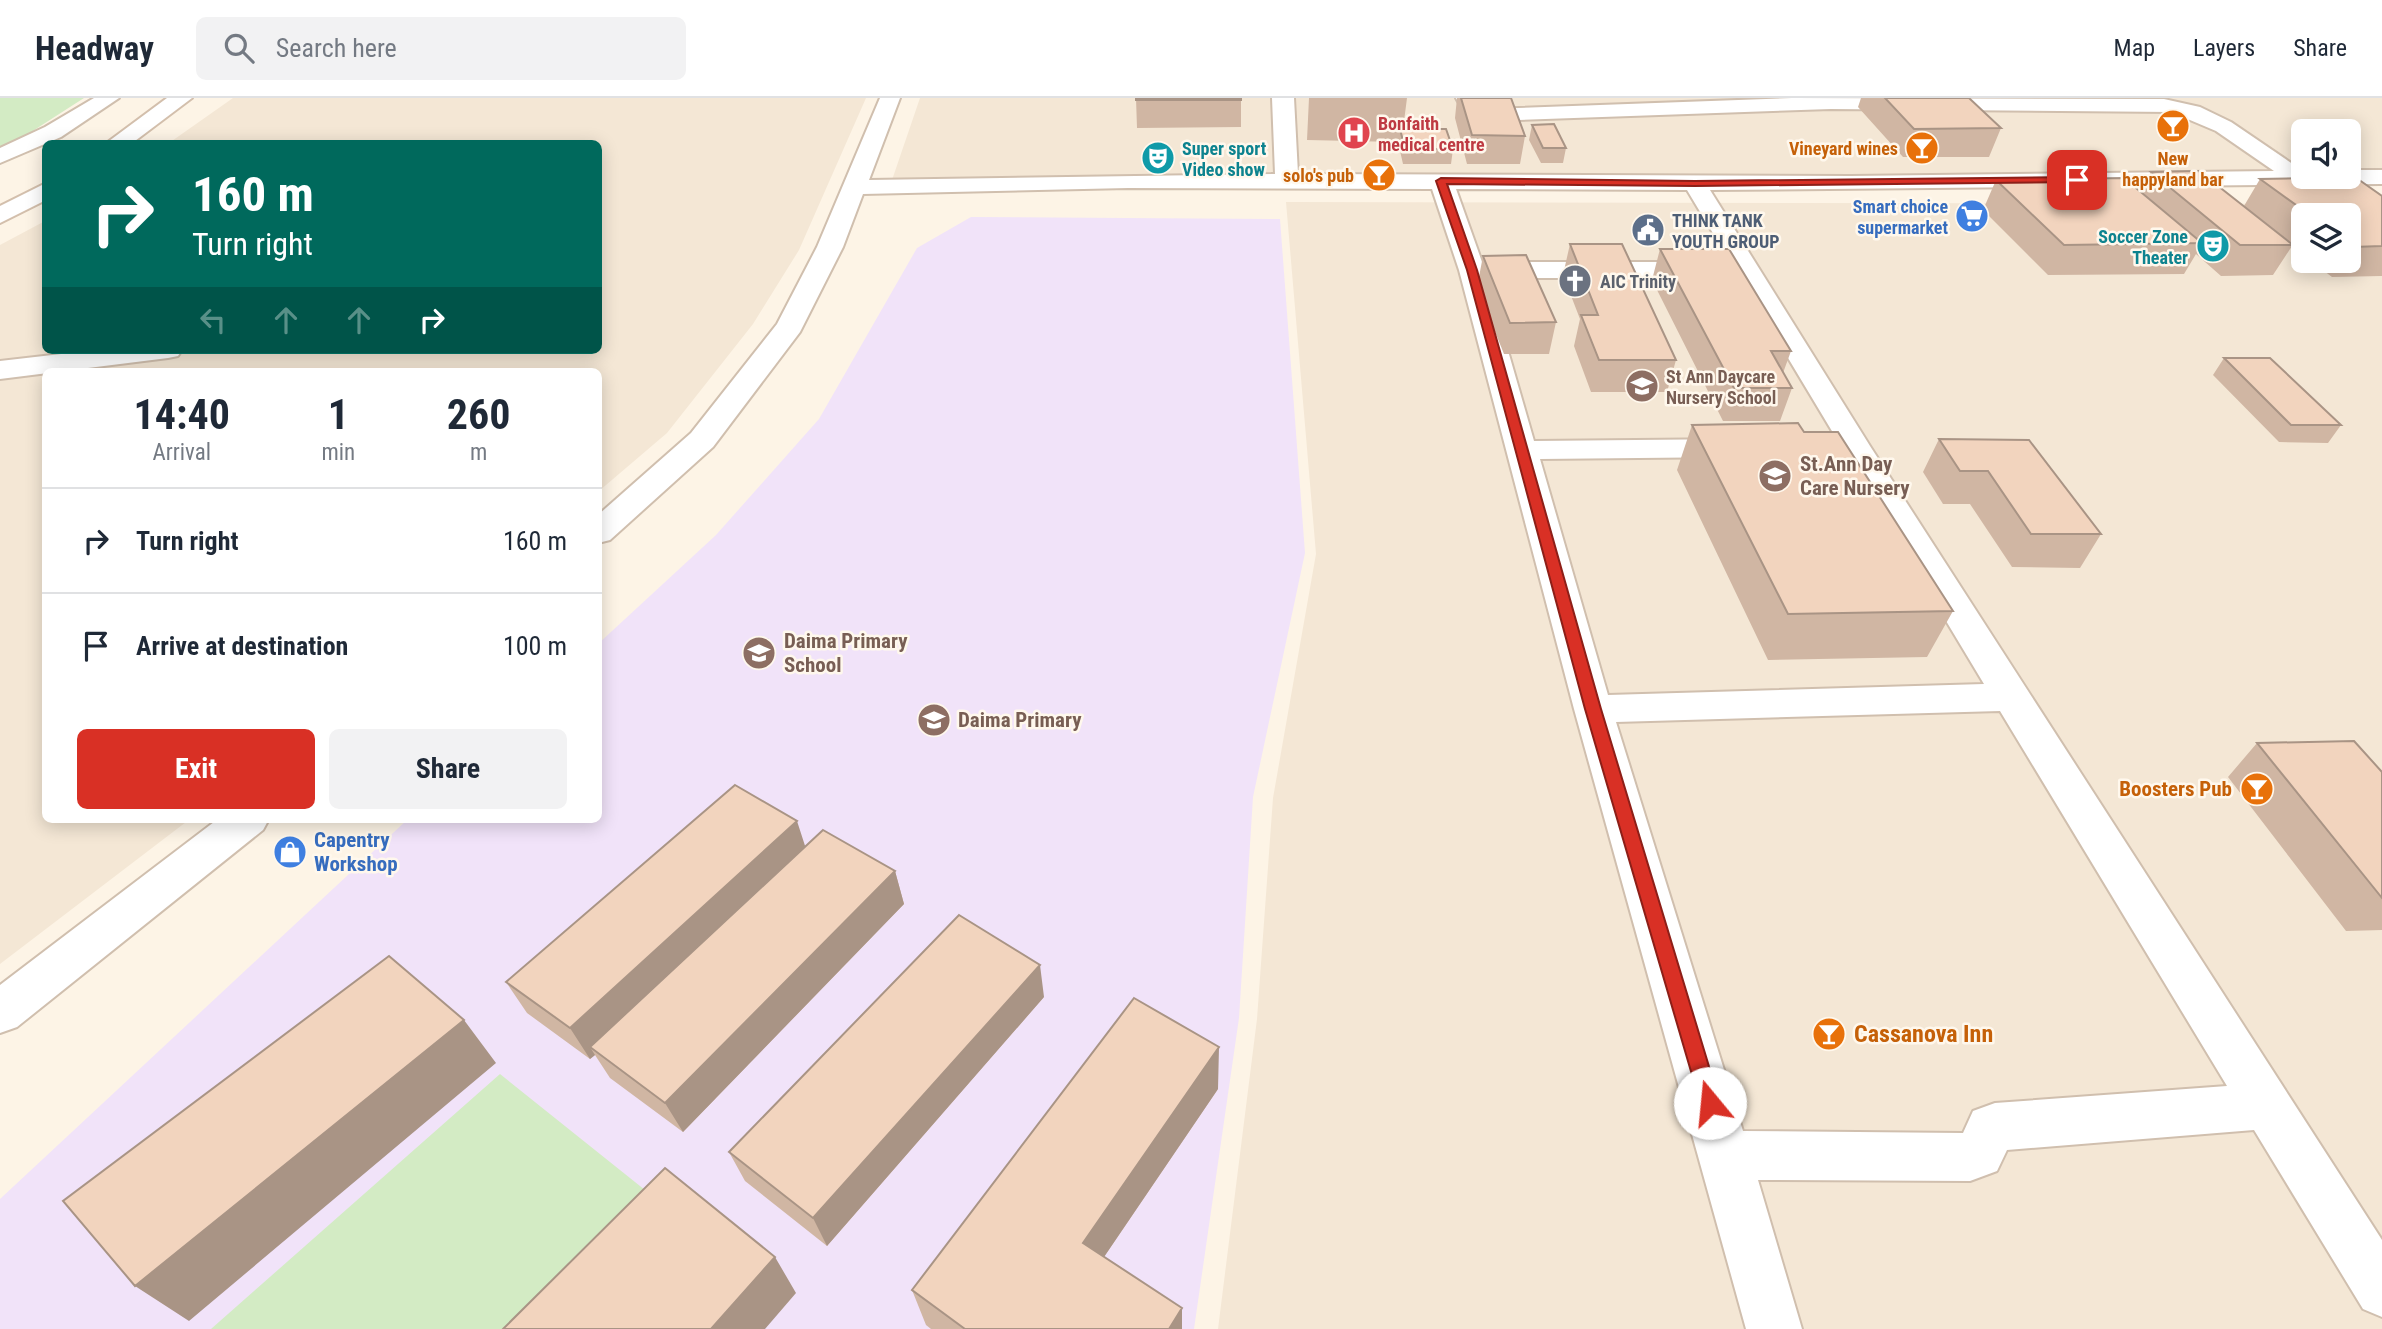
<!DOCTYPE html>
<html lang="en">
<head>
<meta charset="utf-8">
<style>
	body { margin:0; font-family:"Roboto Condensed",sans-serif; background:#f2f2f3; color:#1f2937; height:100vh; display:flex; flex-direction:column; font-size:26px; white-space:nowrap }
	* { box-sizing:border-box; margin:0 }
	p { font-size:23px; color:#747a83 }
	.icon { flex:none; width:38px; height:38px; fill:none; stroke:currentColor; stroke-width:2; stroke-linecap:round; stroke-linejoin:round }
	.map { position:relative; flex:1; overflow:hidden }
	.sheet { position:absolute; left:42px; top:270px; width:560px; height:455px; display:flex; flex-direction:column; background:#fff; border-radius:10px; box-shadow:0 4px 18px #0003 }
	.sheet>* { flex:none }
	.top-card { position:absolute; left:42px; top:42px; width:560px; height:214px; border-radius:10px; box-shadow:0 4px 18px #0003; background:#00695c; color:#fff; overflow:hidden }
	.fabs { position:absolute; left:2291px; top:21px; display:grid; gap:14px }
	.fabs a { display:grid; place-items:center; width:70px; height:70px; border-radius:10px; background:#fff; box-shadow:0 4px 18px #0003; font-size:35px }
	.pin { position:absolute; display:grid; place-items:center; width:60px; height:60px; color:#fff; margin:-30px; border-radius:14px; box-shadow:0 4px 10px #0006 }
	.me { position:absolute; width:77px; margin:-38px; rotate:343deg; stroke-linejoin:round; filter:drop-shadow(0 0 5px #0008) }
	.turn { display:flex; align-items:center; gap:24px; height:147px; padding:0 35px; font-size:32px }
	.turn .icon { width:91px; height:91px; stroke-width:2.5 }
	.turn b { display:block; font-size:49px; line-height:60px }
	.lanes { display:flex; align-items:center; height:66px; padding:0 35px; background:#0003; justify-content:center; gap:35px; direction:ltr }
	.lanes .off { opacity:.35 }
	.eta { display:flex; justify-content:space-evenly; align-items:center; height:119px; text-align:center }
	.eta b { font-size:42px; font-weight:700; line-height:49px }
	.primary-button { display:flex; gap:14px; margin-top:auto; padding:14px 35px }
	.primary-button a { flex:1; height:80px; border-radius:10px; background:#d93025; color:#fff; font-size:28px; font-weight:700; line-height:80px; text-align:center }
	.primary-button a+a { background:#f2f2f3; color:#1f2937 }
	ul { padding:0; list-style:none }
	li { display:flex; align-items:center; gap:21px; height:105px; padding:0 35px; border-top:2px solid #e0e1e3 }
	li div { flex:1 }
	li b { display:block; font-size:26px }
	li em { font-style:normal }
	header { display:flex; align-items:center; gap:42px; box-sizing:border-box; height:98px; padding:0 35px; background:#fff; border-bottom:2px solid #e0e1e3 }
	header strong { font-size:33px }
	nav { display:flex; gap:38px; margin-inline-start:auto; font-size:24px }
	.search { width:490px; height:63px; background:#f2f2f3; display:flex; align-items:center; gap:18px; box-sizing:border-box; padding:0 24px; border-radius:10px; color:#747a83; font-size:26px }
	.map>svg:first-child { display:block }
	.residential { fill:#f4e7d5; fill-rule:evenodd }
	.education { fill:#f1e3f9 }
	.green { fill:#d3ebc4 }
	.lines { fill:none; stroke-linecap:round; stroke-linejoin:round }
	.service-casing { stroke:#d0bfae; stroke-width:4 }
	.minor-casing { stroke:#d0bfae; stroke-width:4 }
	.secondary-casing { stroke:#d3bfac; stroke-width:4 }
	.service { fill:#fff; fill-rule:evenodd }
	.minor { fill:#fff; fill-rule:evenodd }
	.secondary { fill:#fff; fill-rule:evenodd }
	.wall { fill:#d0b6a3 }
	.shaded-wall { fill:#a99485 }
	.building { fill:#f2d4be; stroke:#a99485; stroke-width:2 }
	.route { fill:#d93025; stroke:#8d1f18; stroke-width:2 }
	.labels { text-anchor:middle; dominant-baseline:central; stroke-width:5; stroke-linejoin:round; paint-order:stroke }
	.far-health-label { font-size:18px; font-weight:bold; fill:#be3a42; stroke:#fff8ed; text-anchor:start }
	.far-culture-label { font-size:18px; font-weight:bold; fill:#0d838f; stroke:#fff8ed; text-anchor:start }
	.far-food-label { font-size:18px; font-weight:bold; fill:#c56008; stroke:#fff8ed; text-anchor:end }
	.far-shop-label { font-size:18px; font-weight:bold; fill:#366cbe; stroke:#fff8ed; text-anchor:end }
	.far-service-label { font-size:18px; font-weight:bold; fill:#4e5e75; stroke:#fff8ed; text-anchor:start }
	.far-worship-label { font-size:18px; font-weight:bold; fill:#5b616d; stroke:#fff8ed; text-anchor:start }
	.far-education-label { font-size:18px; font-weight:bold; fill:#785e54; stroke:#fff8ed; text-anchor:start }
	.education-label { font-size:21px; font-weight:bold; fill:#785e54; stroke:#fff8ed; text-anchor:start }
	.food-label { font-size:21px; font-weight:bold; fill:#c56008; stroke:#fff8ed; text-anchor:end }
	.shop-label { font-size:21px; font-weight:bold; fill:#366cbe; stroke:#fff8ed; text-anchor:start }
	.near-food-label { font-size:24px; font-weight:bold; fill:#c56008; stroke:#fff8ed; text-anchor:start }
</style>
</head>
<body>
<header>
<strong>Headway</strong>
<div class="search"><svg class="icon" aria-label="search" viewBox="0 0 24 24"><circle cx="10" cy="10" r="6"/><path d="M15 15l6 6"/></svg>Search here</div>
<nav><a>Map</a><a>Layers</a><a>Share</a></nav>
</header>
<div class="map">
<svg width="2382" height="1231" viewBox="0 0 2382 1231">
	<rect width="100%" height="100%" fill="#fdf4e6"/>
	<path class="residential" d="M 233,0 L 866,0 L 799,152 L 753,226 L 667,335 L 599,393 L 598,273 L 46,273 L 46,721 L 190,721 L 0,866 L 0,147 L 45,123 L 46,252 L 598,252 L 598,46 L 169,45 Z
		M 920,0 L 2382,0 L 2382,83 L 892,82 ZM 2303,33 L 2348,33 L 2348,79 L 2303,79 Z
		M 1286,104 L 2382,106 L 2382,1231 L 1218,1231 L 1257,921 L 1273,700 L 1316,456 ZM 2303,117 L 2348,117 L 2348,163 L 2303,163 Z"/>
	<path class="education" d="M 971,119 L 1280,121 L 1305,455 L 1253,699 L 1239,920 L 1194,1231 L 0,1231 L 0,1101 L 408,721 L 598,721 L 599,545 L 716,437 L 819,321 L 917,150 Z"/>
	<path class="green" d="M 0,0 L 84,0 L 0,54 Z
		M 500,976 L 660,1104 L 538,1231 L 211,1231 Z"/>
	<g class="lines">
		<defs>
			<path id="service" d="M 94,0 L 119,0 L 61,39 L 0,65 L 0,50 L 45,29 Z
				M 96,252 L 182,252 L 178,258 L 168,260 L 0,281 L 0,263 Z"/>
			<path id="minor" d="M 880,0 L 900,0 L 869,82 L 1275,76 L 1272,0 L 1294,0 L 1298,76 L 1851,78 L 2274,73 L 2216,33 L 2171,14 L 1831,11 L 1488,23 L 1466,18 L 1456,0 L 1476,0 L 1482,9 L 1489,11 L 1792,0 L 2164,1 L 2200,9 L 2231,24 L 2303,73 L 2303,79 L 2348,79 L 2348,72 L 2382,72 L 2382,86 L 1710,92 L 1870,348 L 2382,1142 L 2382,1219 L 2363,1211 L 2254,1032 L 2007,1052 L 1997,1073 L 1970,1083 L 1758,1082 L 1802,1231 L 1746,1231 L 1574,611 L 1459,172 L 1432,91 L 1128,90 L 863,96 L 843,149 L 800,234 L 713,349 L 610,442 L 598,445 L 598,417 L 691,335 L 777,226 L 817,149 ZM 1456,91 L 1687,92 L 1984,586 L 1608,597 L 1540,361 L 1737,359 L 1748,357 L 1752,350 L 1748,343 L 1737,341 L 1534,343 L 1487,180 L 1706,180 L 1715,177 L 1719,172 L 1715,167 L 1706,164 L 1482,164 ZM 2000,613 L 2227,988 L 1995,1005 L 1973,1013 L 1963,1035 L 1743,1033 L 1616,624 Z
				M 218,721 L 269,721 L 263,732 L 17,929 L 0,935 L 0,887 Z"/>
			<path id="secondary" d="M 167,0 L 192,0 L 131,46 L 105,46 Z
				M 46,85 L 46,102 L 0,125 L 0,108 Z"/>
		</defs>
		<use href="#service" class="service-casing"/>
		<use href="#minor" class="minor-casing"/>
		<use href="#secondary" class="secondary-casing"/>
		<use href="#service" class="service"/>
		<use href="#minor" class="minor"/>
		<use href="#secondary" class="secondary"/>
	</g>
	<path class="wall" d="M 1136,0 L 1241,0 L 1241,29 L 1137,30 Z
		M 1309,0 L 1407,0 L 1403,31 L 1453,51 L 1451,66 L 1403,66 L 1398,44 L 1307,42 Z
		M 1457,0 L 1511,0 L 1525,38 L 1520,66 L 1467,66 L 1455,20 Z
		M 1861,0 L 1969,0 L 2001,30 L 1989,59 L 1903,59 L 1858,9 Z
		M 1532,27 L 1566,50 L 1563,65 L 1541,65 L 1529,42 Z
		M 2151,74 L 2244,108 L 2260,81 L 2382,98 L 2382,178 L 2332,179 L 2311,163 L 2348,163 L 2348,117 L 2303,117 L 2303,157 L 2292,148 L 2273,177 L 2221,178 L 2196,156 L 2184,176 L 2048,177 L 1983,112 L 1996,82 L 2140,94 Z
		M 1570,146 L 1676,262 L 1667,294 L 1591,294 L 1574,248 L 1580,221 L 1563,177 Z
		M 1660,151 L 1791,253 L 1783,275 L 1792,290 L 1780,323 L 1723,323 L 1652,182 Z
		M 1483,158 L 1556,224 L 1549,256 L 1504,256 L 1477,189 Z
		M 2224,260 L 2341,327 L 2328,345 L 2279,344 L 2213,277 Z
		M 1692,327 L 1804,334 L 1953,513 L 1927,559 L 1768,562 L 1677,372 Z
		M 1939,341 L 2101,436 L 2080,470 L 2012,469 L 1970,406 L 1943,406 L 1923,374 Z
		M 2257,645 L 2382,674 L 2382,832 L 2346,833 L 2228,679 Z
		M 806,749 L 895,773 L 904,806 L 683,1034 L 610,980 L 595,957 L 590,961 L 527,915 L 506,884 Z
		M 1044,899 L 827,1148 L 745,1083 L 729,1054 Z
		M 1218,991 L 1104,1159 L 1182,1231 L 931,1231 L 926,1227 L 912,1192 Z"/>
	<path class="shaded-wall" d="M 797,723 L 808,757 L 590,949 L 595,957 L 590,961 L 570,930 Z
		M 895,773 L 904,806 L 683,1034 L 665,1005 Z
		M 1040,867 L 1044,899 L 827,1148 L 813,1120 Z
		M 464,922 L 496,965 L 189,1223 L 135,1188 Z
		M 1219,949 L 1218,991 L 1089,1181 L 1083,1145 Z
		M 775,1159 L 796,1195 L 765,1231 L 711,1231 Z
		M 1182,1210 L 1182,1231 L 1169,1231 Z"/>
	<path class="building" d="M 1136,0 L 1241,0 L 1241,2 L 1136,2 Z
		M 1461,0 L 1511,0 L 1525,38 L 1472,37 Z
		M 1885,0 L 1969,0 L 2001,30 L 1914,31 Z
		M 1554,26 L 1566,50 L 1543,50 L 1532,27 Z
		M 1400,31 L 1446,31 L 1453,51 L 1405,51 Z
		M 2199,73 L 2293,147 L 2240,147 L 2151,74 Z
		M 2355,79 L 2382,98 L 2382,148 L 2353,149 L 2348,146 L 2348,117 L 2310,117 L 2260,81 Z
		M 2124,80 L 2202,145 L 2064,147 L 1996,82 Z
		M 1570,146 L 1622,146 L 1676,262 L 1599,262 L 1581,217 L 1598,217 Z
		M 1660,151 L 1729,151 L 1791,253 L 1771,253 L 1792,290 L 1734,290 Z
		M 1526,157 L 1556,224 L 1510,225 L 1483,158 Z
		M 2224,260 L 2270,260 L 2341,327 L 2291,327 Z
		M 1798,325 L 1804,334 L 1838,334 L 1953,513 L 1788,516 L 1692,327 Z
		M 1939,341 L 2029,342 L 2101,436 L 2031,436 L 1988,373 L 1960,373 Z
		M 2354,643 L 2382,674 L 2382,800 L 2257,645 Z
		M 735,687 L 797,723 L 570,930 L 506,884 Z
		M 823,732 L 895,773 L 665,1005 L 590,949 Z
		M 959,817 L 1040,867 L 813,1120 L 729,1054 Z
		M 389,858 L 464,922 L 135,1188 L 63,1103 Z
		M 1134,900 L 1219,949 L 1083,1145 L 1182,1210 L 1169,1231 L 965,1231 L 912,1192 Z
		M 665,1070 L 775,1159 L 711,1231 L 503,1231 Z"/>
	<path class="route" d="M 2077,79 L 2081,84 L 1695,88 L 1447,86 L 1477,172 L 1601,611 L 1720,1005 L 1717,1011 L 1710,1014 L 1702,1011 L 1585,611 L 1467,172 L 1436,83 L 1441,80 L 1695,83 Z"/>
	<defs>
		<symbol id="bar-disc" viewBox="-11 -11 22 22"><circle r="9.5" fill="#e8710a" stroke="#fff8ed"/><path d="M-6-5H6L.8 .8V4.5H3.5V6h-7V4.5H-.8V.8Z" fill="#fff"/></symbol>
		<symbol id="hospital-disc" viewBox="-11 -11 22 22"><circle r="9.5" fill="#e0444e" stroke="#fff8ed"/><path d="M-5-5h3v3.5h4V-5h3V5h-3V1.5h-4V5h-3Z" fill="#fff"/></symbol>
		<symbol id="theatre-disc" viewBox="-11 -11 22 22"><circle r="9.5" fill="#0f9aa8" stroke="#fff8ed"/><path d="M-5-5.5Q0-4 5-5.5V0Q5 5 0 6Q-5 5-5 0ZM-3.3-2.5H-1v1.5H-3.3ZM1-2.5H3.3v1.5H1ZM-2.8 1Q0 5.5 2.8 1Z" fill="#fff"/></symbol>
		<symbol id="supermarket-disc" viewBox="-11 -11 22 22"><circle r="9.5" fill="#3f7fe0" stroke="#fff8ed"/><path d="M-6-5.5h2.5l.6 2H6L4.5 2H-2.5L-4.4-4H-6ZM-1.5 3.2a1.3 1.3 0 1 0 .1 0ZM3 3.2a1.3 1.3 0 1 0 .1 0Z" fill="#fff"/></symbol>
		<symbol id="civic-disc" viewBox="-11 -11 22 22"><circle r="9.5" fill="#5c6f8a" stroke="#fff8ed"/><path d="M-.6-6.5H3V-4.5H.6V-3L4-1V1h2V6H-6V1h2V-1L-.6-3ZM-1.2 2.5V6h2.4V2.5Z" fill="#fff"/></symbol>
		<symbol id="church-disc" viewBox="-11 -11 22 22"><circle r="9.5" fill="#6b7280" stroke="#fff8ed"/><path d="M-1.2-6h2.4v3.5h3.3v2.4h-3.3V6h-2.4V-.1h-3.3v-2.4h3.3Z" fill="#fff"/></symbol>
		<symbol id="school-disc" viewBox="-11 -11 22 22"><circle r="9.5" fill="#8d6e63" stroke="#fff8ed"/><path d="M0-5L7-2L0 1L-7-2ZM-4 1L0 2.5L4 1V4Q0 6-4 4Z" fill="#fff"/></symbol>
		<symbol id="shop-disc" viewBox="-11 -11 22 22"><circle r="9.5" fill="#3f7fe0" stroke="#fff8ed"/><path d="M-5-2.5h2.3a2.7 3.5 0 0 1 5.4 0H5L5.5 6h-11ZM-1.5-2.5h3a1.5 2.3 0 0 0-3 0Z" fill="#fff"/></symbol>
	</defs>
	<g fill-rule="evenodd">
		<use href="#bar-disc" x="2154" y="9" width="38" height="38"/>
		<use href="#hospital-disc" x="1335" y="16" width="38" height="38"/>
		<use href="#bar-disc" x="1903" y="31" width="38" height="38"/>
		<use href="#theatre-disc" x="1139" y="41" width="38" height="38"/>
		<use href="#bar-disc" x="1360" y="58" width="38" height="38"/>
		<use href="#supermarket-disc" x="1953" y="99" width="38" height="38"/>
		<use href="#civic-disc" x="1629" y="113" width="38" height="38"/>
		<use href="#theatre-disc" x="2194" y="129" width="38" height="38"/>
		<use href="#church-disc" x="1556" y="164" width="38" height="38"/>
		<use href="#school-disc" x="1623" y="269" width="38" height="38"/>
		<use href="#school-disc" x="1756" y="359" width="38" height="38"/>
		<use href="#school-disc" x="740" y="536" width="38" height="38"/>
		<use href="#school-disc" x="915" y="603" width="38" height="38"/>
		<use href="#bar-disc" x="2238" y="672" width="38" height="38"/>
		<use href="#shop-disc" x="271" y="735" width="38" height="38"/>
		<use href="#bar-disc" x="1810" y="917" width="38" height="38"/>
	</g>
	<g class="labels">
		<g class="far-health-label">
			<text x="1378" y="25">Bonfaith<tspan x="1378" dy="21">medical centre</tspan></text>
		</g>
		<g class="far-culture-label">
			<text x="1182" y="50">Super sport<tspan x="1182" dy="21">Video show</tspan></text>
			<text x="2188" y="138" text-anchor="end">Soccer Zone<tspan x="2188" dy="21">Theater</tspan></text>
		</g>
		<g class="far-food-label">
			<text x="1898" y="50">Vineyard wines</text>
			<text x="2173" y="60" text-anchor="middle">New<tspan x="2173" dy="21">happyland bar</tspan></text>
			<text x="1354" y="77">solo's pub</text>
		</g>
		<g class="far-shop-label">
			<text x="1948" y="108">Smart choice<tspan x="1948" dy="21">supermarket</tspan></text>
		</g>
		<g class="far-service-label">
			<text x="1672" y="122">THINK TANK<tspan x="1672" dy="21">YOUTH GROUP</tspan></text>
		</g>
		<g class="far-worship-label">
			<text x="1600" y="183">AIC Trinity</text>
		</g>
		<g class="far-education-label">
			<text x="1666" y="278">St Ann Daycare<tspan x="1666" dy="21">Nursery School</tspan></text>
		</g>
		<g class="education-label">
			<text x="1800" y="366">St.Ann Day<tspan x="1800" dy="24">Care Nursery</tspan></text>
			<text x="784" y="543">Daima Primary<tspan x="784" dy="24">School</tspan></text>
			<text x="958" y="622">Daima Primary</text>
		</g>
		<g class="food-label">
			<text x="2232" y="691">Boosters Pub</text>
		</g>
		<g class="shop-label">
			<text x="314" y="742">Capentry<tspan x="314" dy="24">Workshop</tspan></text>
		</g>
		<g class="near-food-label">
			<text x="1854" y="936">Cassanova Inn</text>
		</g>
	</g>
</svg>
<div class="fabs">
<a><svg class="icon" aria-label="sound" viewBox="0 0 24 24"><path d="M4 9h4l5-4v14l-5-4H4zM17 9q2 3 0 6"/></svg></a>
<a><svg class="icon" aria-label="layers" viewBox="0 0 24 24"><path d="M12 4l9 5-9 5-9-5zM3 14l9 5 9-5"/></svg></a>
</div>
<div class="pin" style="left:2077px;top:82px;background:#d93025"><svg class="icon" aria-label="arrive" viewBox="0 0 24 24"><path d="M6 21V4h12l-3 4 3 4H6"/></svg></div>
<svg class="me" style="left:1710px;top:1005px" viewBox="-20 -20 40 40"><circle r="19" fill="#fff"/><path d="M0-13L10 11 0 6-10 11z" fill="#d93025"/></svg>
<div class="top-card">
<div class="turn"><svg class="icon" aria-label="right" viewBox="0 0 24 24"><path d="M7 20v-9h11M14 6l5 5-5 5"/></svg><div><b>160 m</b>Turn right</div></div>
<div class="lanes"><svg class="icon off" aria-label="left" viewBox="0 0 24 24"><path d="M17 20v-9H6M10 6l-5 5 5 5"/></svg><svg class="icon off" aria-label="ahead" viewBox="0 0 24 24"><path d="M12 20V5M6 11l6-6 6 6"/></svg><svg class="icon off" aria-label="ahead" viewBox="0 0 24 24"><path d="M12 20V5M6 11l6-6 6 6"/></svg><svg class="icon" aria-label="right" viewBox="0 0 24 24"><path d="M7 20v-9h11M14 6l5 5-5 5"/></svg></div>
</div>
<section class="sheet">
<div class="eta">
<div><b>14:40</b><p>Arrival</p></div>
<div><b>1</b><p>min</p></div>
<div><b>260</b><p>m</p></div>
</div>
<ul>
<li><svg class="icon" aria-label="right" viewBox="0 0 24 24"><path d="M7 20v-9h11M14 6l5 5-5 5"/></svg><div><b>Turn right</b></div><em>160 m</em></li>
<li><svg class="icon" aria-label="arrive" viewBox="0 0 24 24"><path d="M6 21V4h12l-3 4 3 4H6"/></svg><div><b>Arrive at destination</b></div><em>100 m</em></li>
</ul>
<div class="primary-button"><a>Exit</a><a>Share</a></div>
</section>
</div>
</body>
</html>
